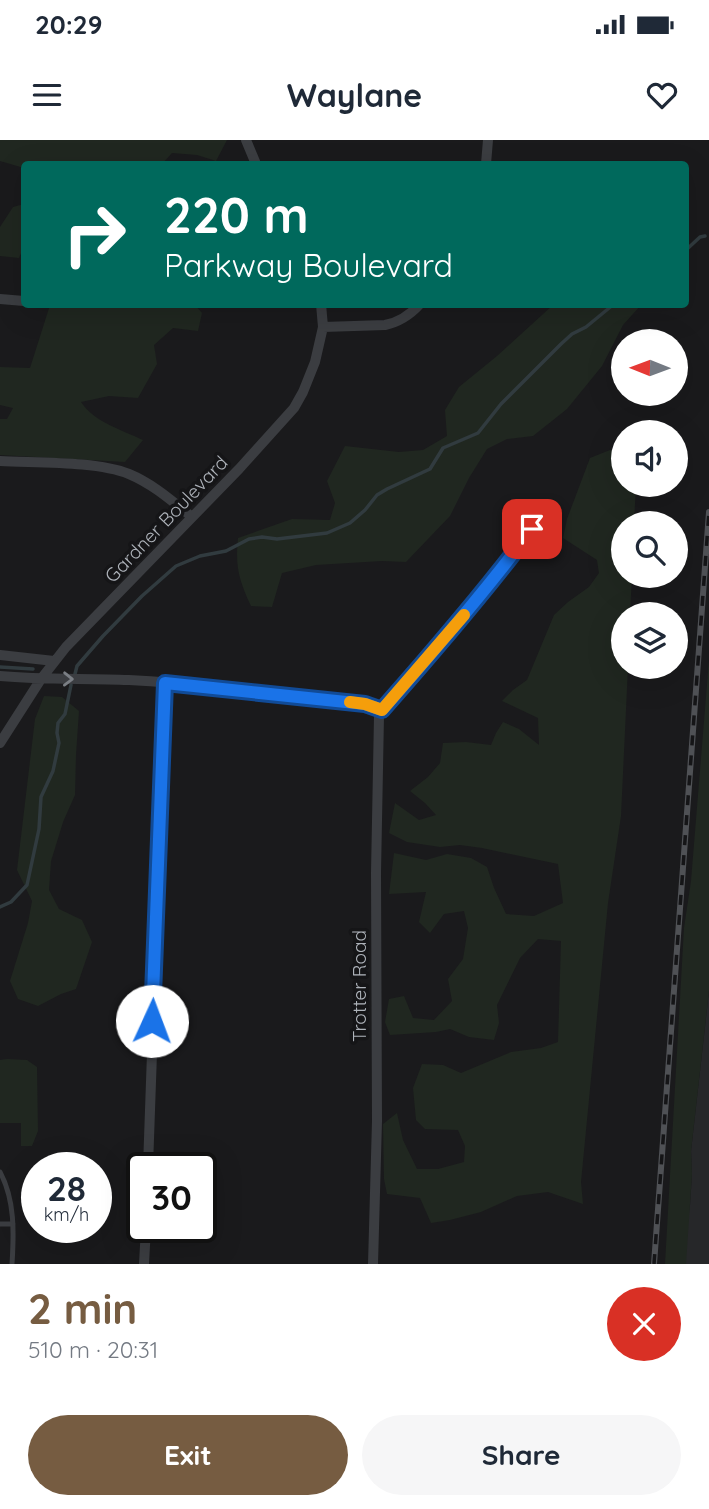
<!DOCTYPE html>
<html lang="en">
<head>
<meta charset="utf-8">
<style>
	body { margin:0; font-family:Quicksand,sans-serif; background:#f6f6f7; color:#1f2937; height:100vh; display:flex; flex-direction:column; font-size:26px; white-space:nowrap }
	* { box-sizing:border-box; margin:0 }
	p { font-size:23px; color:#747a83 }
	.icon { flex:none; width:38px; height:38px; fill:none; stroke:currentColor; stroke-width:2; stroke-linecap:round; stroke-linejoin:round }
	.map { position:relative; height:1124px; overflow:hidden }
	.sheet { display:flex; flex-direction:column; background:#fff; flex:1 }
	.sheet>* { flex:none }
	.top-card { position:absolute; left:21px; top:21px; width:668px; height:147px; border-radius:7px; box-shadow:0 7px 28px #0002; background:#00695c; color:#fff; overflow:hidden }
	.needle { width:46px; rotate:271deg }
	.tools { position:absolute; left:611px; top:189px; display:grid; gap:14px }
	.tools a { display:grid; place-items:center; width:77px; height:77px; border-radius:50%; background:#fff; box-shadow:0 7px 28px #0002; font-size:35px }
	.speed { position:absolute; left:21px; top:1012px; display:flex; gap:14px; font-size:35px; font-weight:700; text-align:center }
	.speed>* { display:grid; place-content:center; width:91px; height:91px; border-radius:50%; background:#fff; box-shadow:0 7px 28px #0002; line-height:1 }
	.speed small { font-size:18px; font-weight:400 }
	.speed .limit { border:4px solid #111; border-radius:10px; background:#fff; color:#111 }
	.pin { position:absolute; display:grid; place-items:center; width:60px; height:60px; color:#fff; margin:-30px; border-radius:14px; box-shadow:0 4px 10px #0006 }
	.me { position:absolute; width:77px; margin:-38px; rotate:2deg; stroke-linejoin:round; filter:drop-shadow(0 0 5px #0008) }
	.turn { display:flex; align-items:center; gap:24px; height:147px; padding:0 28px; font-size:32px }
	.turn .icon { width:91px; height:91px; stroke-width:2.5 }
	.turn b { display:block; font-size:49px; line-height:60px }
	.round { display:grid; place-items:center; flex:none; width:74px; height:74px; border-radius:37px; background:#f6f6f7 }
	.head { display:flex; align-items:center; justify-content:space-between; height:119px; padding:0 28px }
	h1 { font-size:42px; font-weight:700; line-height:52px; color:#765c41 }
	.cta { display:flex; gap:14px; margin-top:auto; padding:14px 28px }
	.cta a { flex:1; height:80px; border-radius:42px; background:#765c41; color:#fff; font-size:28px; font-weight:700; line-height:80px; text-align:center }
	.cta a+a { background:#f6f6f7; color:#1f2937 }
	.status { display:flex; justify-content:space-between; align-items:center; height:49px; padding:0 35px; background:#fff; direction:ltr }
	.status svg { height:19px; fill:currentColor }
	header { display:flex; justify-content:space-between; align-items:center; height:91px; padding:0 28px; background:#fff; font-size:32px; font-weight:700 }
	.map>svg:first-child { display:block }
	.built { fill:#262729 }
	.green { fill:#202720 }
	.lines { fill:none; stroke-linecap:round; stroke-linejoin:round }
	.stream { stroke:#313b3f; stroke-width:3.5 }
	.lane { stroke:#3b3d41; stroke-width:5 }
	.street { stroke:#3b3d41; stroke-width:10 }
	.rail-casing { stroke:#4f5155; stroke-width:6 }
	.rail { stroke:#151517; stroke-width:3.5; stroke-dasharray:10; stroke-linecap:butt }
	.oneway { stroke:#7a7e84 }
	.route-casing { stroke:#114b97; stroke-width:18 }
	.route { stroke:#1a73e8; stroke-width:12 }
	.slow { stroke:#f59e0b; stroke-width:12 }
	.labels { text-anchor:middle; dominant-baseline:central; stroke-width:7; stroke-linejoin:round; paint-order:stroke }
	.street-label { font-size:19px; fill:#aeb3ba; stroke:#151517 }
</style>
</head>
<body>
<div class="status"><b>20:29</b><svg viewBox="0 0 49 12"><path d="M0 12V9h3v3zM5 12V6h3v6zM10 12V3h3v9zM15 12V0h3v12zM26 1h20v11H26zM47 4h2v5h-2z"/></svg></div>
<header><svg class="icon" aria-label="menu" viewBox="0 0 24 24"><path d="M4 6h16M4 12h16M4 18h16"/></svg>Waylane<svg class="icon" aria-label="heart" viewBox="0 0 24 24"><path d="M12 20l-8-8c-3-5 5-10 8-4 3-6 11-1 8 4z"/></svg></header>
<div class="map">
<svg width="709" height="1124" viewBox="0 0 709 1124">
	<rect width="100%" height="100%" fill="#1a1a1c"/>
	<path class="built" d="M 709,851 L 709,1124 L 686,1124 L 686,1095 L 690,1065 L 692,1034 L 691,1011 Z"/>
	<path class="green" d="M 0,0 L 227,0 L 216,21 L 197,15 L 172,13 L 162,24 L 24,24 L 24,28 L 0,21 Z
		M 24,64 L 24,106 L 19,118 L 0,116 L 0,87 L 13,67 Z
		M 50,165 L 195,165 L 202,173 L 198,191 L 173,188 L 154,205 L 157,224 L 138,258 L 109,256 L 81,262 C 94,282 122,290 143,300 L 125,322 L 0,315 L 0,279 L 7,279 L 13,268 L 0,265 L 0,227 L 30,228 Z
		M 553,165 L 641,165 L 623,185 L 602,226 L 567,269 L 533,296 L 507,299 L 487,309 L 469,338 L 450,376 L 406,422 L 382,421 L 316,425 L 282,433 L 272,467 L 251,466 C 239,440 235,427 238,398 L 292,379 L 330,380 L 335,363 L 327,341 L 345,306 L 399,312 L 423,310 L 447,296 L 445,270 L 459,247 L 497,216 Z
		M 610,310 L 623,313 L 623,345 L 636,345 L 634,383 L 623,383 L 623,436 L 632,436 L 630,474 L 623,474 L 623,527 L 628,527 L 621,676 L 608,763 L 581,1042 L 583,1064 L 548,1052 L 517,1056 L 481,1072 L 450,1080 L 431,1083 L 420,1058 L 387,1054 L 384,1039 L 383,984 L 397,973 L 403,1000 L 417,1029 L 438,1029 L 464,1022 L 465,1006 L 458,990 L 425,989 L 416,980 L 413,948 L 422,924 L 443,925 L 461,933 L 511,912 L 541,908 L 558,902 L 561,801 L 538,799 L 520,818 L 497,865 L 499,883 L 494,900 L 469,897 L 450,889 L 436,892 L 390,895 L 385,882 L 389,859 L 404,856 L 413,878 L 434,880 L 452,861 L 448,839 L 463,819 L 468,788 L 464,771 L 444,774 L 430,793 L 419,782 L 426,752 L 389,754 L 394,713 L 426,720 L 447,714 L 471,718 L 487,727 L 494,748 L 506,774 L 534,776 L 563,763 L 558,724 L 482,708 L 460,705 L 440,707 L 407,702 L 389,693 L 395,663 L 419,680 L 436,675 L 425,663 L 410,651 L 428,637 L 440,623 L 443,603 L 466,602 L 491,605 L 496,593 L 503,582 L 519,589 L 539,605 L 538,578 L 502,561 L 513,550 L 527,540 L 554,475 L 568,462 L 589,447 L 599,433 L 597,420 L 563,398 L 567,379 L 590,318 Z
		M 709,520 L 709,851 L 691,1011 L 692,1034 L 686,1124 L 665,1124 L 684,788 L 691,741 Z
		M 44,556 L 62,557 L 79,571 L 76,615 L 75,655 L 63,682 L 51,721 L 49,750 L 59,769 L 82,780 L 92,802 L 76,849 L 61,854 L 38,866 L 18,859 L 10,841 L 28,783 L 32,761 L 17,730 L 35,579 Z
		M 7,919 L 27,920 L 37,927 L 38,991 L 32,1006 L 21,1006 L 21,983 L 0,983 L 0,920 Z"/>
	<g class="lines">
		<path class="stream" d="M 686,110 L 700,97 L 705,96
			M 0,527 L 33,529
			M 75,534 L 77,526 L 103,496 L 142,456 L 176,426 L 200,416 L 226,411 L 249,399 L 262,397 L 277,399 L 327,393 L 350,383 L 365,370 L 377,355 L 387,349 L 430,329 L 443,308 L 478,293 L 501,264 L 561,204 L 572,194 L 586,187 L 614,164
			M 0,767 L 11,762 L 27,745 L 39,689 L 41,657 L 53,631 L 59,603 L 57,593 L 58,583 L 65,574 L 71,545"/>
		<path class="lane" d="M 0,1032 C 15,1060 14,1093 12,1124
			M 0,1084 L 13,1084"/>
		<path class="street" d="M 246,0 L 256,24
			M 486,24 L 488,0
			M 0,159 L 24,161
			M 323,187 L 385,185 C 400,182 410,175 420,164
			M 0,321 C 37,323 97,321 129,334 C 153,344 172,361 192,377
			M 0,515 L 54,521
			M 0,536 C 43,540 86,538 129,540 C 208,544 287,555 365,564 L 382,570
			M 0,603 L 41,539 L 66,507 L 239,329 L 294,268 L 303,252 L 315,222 L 323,187 L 321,164
			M 148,1027 L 165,543
			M 144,1124 L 146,1087
			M 373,1124 L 377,981 L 376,733 L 379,576 L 499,433 L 549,367"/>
		<defs>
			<path id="rail" d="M 654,1124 L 709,372"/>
		</defs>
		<use href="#rail" class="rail-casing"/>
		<use href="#rail" class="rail"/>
	</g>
	<defs><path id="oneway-chevron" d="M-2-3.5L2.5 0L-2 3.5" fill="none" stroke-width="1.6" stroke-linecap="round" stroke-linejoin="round" transform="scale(1.75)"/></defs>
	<use class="oneway" href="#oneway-chevron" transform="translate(68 539) rotate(1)"/>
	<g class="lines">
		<defs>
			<path id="route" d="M 152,881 L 165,543 L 365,564 L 382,570 C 434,511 485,452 532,389"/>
		</defs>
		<use href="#route" class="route-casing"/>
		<use href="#route" class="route"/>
		<path class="slow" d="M 350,562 L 365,564 L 382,570 L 464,475"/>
	</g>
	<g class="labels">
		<g class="street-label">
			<text transform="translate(166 379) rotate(-46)">Gardner Boulevard</text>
			<text transform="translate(359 846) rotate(-90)">Trotter Road</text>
		</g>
	</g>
</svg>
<div class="tools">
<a><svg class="needle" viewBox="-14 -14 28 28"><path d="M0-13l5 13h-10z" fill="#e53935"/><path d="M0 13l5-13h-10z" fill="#747a83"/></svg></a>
<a><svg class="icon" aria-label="sound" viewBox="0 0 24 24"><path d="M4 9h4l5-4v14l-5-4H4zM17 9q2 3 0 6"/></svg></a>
<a><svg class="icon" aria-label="search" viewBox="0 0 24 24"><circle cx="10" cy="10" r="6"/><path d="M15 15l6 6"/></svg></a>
<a><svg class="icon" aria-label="layers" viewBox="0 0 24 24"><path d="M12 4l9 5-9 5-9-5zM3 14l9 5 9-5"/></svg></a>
</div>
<div class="speed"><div>28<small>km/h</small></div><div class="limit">30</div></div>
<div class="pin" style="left:532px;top:389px;background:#d93025"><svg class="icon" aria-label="arrive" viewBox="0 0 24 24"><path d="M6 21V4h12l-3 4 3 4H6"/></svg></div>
<svg class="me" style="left:152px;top:881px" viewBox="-20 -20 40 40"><circle r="19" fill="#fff"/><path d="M0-13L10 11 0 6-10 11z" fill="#1a73e8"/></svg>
<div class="top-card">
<div class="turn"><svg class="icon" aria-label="right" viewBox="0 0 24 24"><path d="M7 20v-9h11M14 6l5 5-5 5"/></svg><div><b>220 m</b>Parkway Boulevard</div></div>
</div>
</div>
<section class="sheet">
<div class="head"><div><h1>2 min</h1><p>510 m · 20:31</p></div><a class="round" style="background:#d93025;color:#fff"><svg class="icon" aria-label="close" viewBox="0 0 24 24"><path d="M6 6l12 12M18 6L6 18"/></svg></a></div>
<div class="cta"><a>Exit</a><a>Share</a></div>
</section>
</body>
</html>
